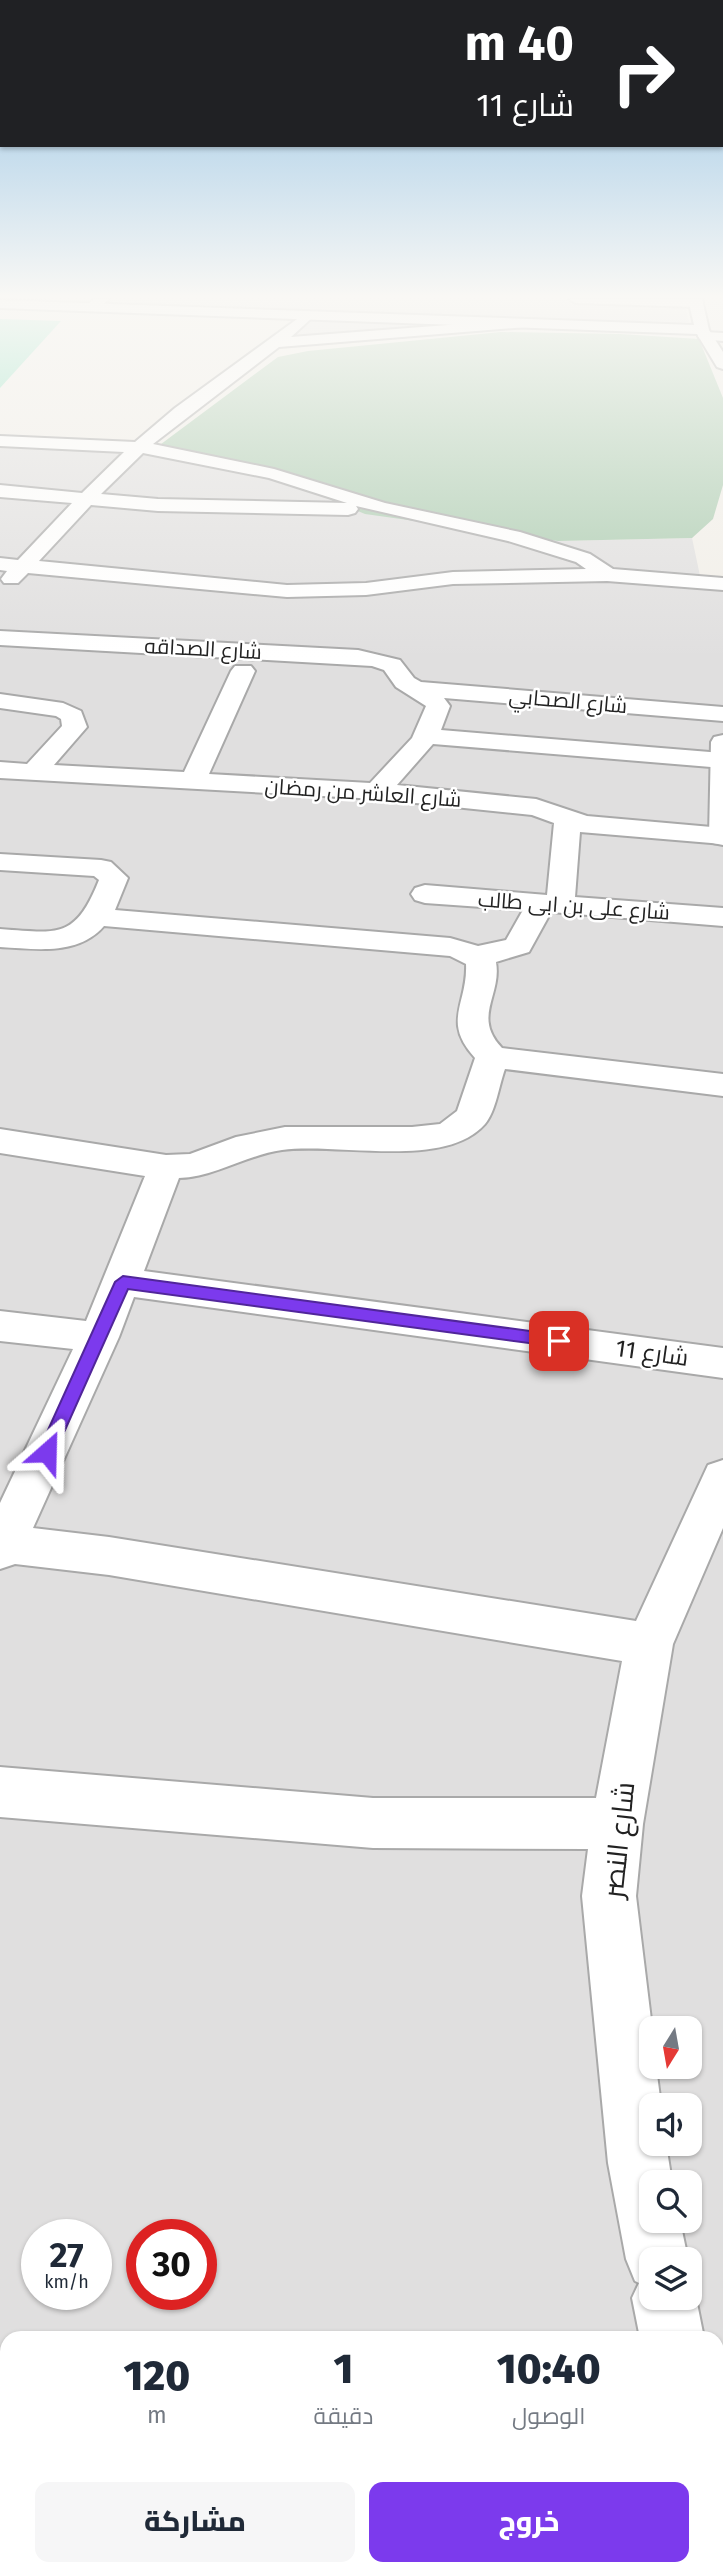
<!DOCTYPE html>
<html lang="ar">
<head>
<meta charset="utf-8">
<style>
	body { margin:0; font-family:"Fira Sans",Cairo,sans-serif; background:#f6f6f7; color:#1f2937; direction:rtl; height:100vh; display:flex; flex-direction:column; font-size:26px; white-space:nowrap }
	* { box-sizing:border-box; margin:0 }
	p { font-size:23px; color:#747a83 }
	.icon { flex:none; width:38px; height:38px; fill:none; stroke:currentColor; stroke-width:2; stroke-linecap:round; stroke-linejoin:round }
	.map { position:relative; flex:1; overflow:hidden; direction:ltr }
	.panel { position:absolute; left:0px; top:2331px; width:724px; height:245px; display:flex; flex-direction:column; background:#fff; border-radius:21px 21px 0 0; box-shadow:0 2px 5px #0004; direction:rtl }
	.panel>* { flex:none }
	.banner { position:absolute; left:0px; top:0px; width:724px; height:147px; box-shadow:0 2px 5px #0004; direction:rtl; background:#202124; color:#fff; overflow:hidden }
	.needle { width:46px; rotate:191deg }
	.buttons { position:absolute; left:639px; top:2016px; display:grid; gap:14px }
	.buttons a { display:grid; place-items:center; width:63px; height:63px; border-radius:14px; background:#fff; box-shadow:0 2px 5px #0004; font-size:35px }
	.speed { position:absolute; left:21px; top:2219px; display:flex; gap:14px; font-size:35px; font-weight:700; text-align:center }
	.speed>* { display:grid; place-content:center; width:91px; height:91px; border-radius:50%; background:#fff; box-shadow:0 2px 5px #0004; line-height:1 }
	.speed small { font-size:18px; font-weight:400 }
	.speed .limit { border:10px solid #d22; background:#fff; color:#111 }
	.pin { position:absolute; display:grid; place-items:center; width:60px; height:60px; color:#fff; margin:-30px; border-radius:14px; box-shadow:0 4px 10px #0006 }
	.me { position:absolute; width:77px; margin:-38px; rotate:25deg; stroke-linejoin:round; filter:drop-shadow(0 0 5px #0008) }
	.turn { display:flex; align-items:center; gap:24px; height:147px; padding:0 35px; font-size:32px }
	.turn .icon { width:91px; height:91px; stroke-width:2.5 }
	.turn b { display:block; font-size:49px; line-height:60px }
	.eta { display:flex; justify-content:space-evenly; align-items:center; height:119px; text-align:center }
	.eta b { font-size:42px; font-weight:800; line-height:49px }
	.cta { display:flex; gap:14px; margin-top:auto; padding:14px 35px }
	.cta a { flex:1; height:80px; border-radius:14px; background:#7c3aed; color:#fff; font-size:28px; font-weight:800; line-height:80px; text-align:center }
	.cta a+a { background:#f6f6f7; color:#1f2937 }
	.map>svg:first-child { display:block }
	.residential { fill:#e0dfdf; fill-rule:evenodd }
	.cemetery { fill:#aacbaf }
	.pitch { fill:#88e0be }
	.lines { fill:none; stroke-linecap:round; stroke-linejoin:round }
	.minor-casing { stroke:#a9a9a9; stroke-width:4 }
	.tertiary-casing { stroke:#a9a9a9; stroke-width:4 }
	.minor { fill:#fff; fill-rule:evenodd }
	.tertiary { fill:#fff; fill-rule:evenodd }
	.route { fill:#7c3aed; stroke:#51269a; stroke-width:2 }
	.labels { text-anchor:middle; dominant-baseline:central; stroke-width:5; stroke-linejoin:round; paint-order:stroke }
	.far-street-label { font-size:21px; fill:#222; stroke:#fff }
	.street-label { font-size:24px; fill:#222; stroke:#fff }
	.near-street-label { font-size:28px; fill:#222; stroke:#fff }
</style>
</head>
<body>
<div class="map">
<svg width="723" height="2576" viewBox="0 0 723 2576">
	<rect width="100%" height="100%" fill="#f2efe9"/>
	<path class="residential" d="M 0,299 L 683,299 L 689,322 L 550,320 L 293,339 L 311,319 L 0,306 Z
		M 0,445 L 149,453 L 558,541 L 692,538 L 703,590 L 723,589 L 723,2417 L 718,2418 L 718,2338 L 7,2338 L 7,2569 L 144,2569 L 117,2576 L 0,2576 ZM 651,2028 L 690,2028 L 690,2067 L 651,2067 ZM 651,2105 L 690,2105 L 690,2144 L 651,2144 ZM 651,2182 L 690,2182 L 690,2221 L 651,2221 ZM 37,2235 L 96,2235 L 96,2294 L 37,2294 ZM 142,2235 L 201,2235 L 201,2294 L 142,2294 ZM 651,2259 L 690,2259 L 690,2298 L 651,2298 Z"/>
	<path class="cemetery" d="M 501,332 L 620,334 L 699,339 L 723,398 L 723,485 L 713,519 L 692,538 L 558,541 L 365,514 L 284,480 L 149,453 L 278,357 L 308,351 Z"/>
	<path class="pitch" d="M 0,319 L 61,321 L 0,388 Z"/>
	<g class="lines">
		<defs>
			<path id="minor" d="M 94,299 L 109,299 L 97,310 L 87,310 L 85,307 Z
				M 569,299 L 696,299 L 703,303 L 696,307 L 576,303 Z
				M 308,311 L 315,315 L 291,337 L 526,319 L 533,323 L 526,327 L 279,347 L 153,444 L 274,469 L 385,503 L 520,532 L 590,554 L 613,569 L 723,578 L 723,590 L 607,581 L 453,584 L 366,595 L 287,597 L 28,573 L 18,583 L 4,583 L 1,579 L 7,571 L 0,570 L 0,558 L 18,560 L 72,503 L 0,497 L 0,485 L 82,493 L 124,452 L 0,446 L 0,436 L 135,442 L 175,408 ZM 143,453 L 269,478 L 347,503 L 158,499 L 101,494 ZM 91,505 L 158,511 L 348,515 L 355,513 L 358,509 L 356,506 L 508,541 L 576,562 L 586,569 L 453,572 L 366,583 L 287,585 L 39,561 Z
				M 705,332 L 723,333 L 723,341 L 700,339 L 698,336 Z
				M 0,631 L 358,650 L 400,660 L 414,678 L 421,682 L 723,707 L 723,721 L 444,698 L 450,706 L 441,730 L 722,753 L 723,768 L 433,744 L 397,785 L 536,799 L 587,816 L 723,828 L 723,844 L 580,832 L 575,897 L 723,908 L 723,926 L 551,912 L 529,952 L 496,962 C 502,995 472,1017 502,1048 L 723,1074 L 723,1096 L 505,1069 C 499,1085 496,1111 485,1124 C 445,1170 337,1142 282,1150 C 246,1155 215,1177 179,1178 L 144,1271 L 723,1348 L 723,1378 L 134,1297 L 119,1337 L 33,1528 L 109,1537 L 636,1621 L 708,1465 L 723,1460 L 723,1528 L 673,1644 L 643,1824 L 636,1896 L 652,2028 L 651,2067 L 656,2067 L 661,2105 L 651,2105 L 651,2144 L 666,2144 L 672,2182 L 651,2182 L 651,2221 L 680,2221 L 688,2259 L 651,2259 L 651,2298 L 690,2298 L 690,2283 L 696,2298 L 704,2338 L 640,2338 L 632,2298 L 639,2283 L 635,2281 L 626,2259 L 608,2163 L 582,1896 L 588,1849 L 373,1848 L 0,1817 L 0,1767 L 373,1798 L 596,1798 L 622,1661 L 109,1575 L 15,1564 L 0,1569 L 0,1503 L 73,1349 L 0,1341 L 0,1311 L 86,1321 L 145,1176 L 0,1153 L 0,1129 L 166,1155 L 190,1154 L 236,1137 L 285,1127 L 412,1127 L 440,1124 L 457,1111 L 475,1058 C 441,1021 468,1004 466,964 L 450,956 L 104,926 C 78,956 36,949 0,947 L 0,929 C 58,933 75,940 99,880 L 94,876 L 0,870 L 0,854 L 101,860 L 111,862 L 128,878 L 115,910 L 450,938 L 478,946 L 506,940 L 523,910 L 425,903 L 415,900 L 411,894 L 415,888 L 425,885 L 547,895 L 554,823 L 532,815 L 377,799 L 0,778 L 0,762 L 27,764 L 62,726 L 61,719 L 56,716 L 0,708 L 0,694 L 63,703 L 81,711 L 87,727 L 54,765 L 184,772 L 231,671 L 235,666 L 251,666 L 255,671 L 209,774 L 370,783 L 412,738 L 426,706 L 396,687 L 384,670 L 372,666 L 0,645 Z
				M 723,2477 L 723,2576 L 679,2576 L 678,2569 L 718,2569 L 718,2479 Z"/>
			<path id="tertiary" d="M 688,299 L 702,299 L 709,330 L 723,352 L 723,369 L 717,367 L 697,334 L 0,308 L 0,300 L 694,325 Z
				M 723,735 L 723,845 L 713,843 L 709,837 L 711,742 L 714,737 Z"/>
		</defs>
		<use href="#minor" class="minor-casing"/>
		<use href="#tertiary" class="tertiary-casing"/>
		<use href="#minor" class="minor"/>
		<use href="#tertiary" class="tertiary"/>
	</g>
	<linearGradient id="sky" x2="0" y2="1"><stop stop-color="#8fc0e4"/><stop offset="0.45" stop-color="#f9f8f5"/><stop offset="1" stop-color="#f9f8f5" stop-opacity="0"/></linearGradient>
	<rect width="723" height="659" fill="url(#sky)"/>
	<path class="route" d="M 123,1276 L 559,1335 L 568,1341 L 559,1347 L 128,1289 L 53,1457 L 40,1457 L 38,1452 L 115,1282 Z"/>
	<g class="labels">
		<g class="far-street-label">
			<text transform="translate(203 649) rotate(3)">شارع الصداقه</text>
			<text transform="translate(568 701) rotate(5)">شارع الصحابي</text>
			<text transform="translate(363 793) rotate(4)">شارع العاشر من رمضان</text>
			<text transform="translate(574 906) rotate(4)">شارع على بن ابى طالب</text>
		</g>
		<g class="street-label">
			<text transform="translate(652 1353) rotate(8)">شارع 11</text>
		</g>
		<g class="near-street-label">
			<text transform="translate(619 1840) rotate(-84)">شارع النصر</text>
		</g>
	</g>
</svg>
<div class="buttons">
<a><svg class="needle" viewBox="-14 -14 28 28"><path d="M0-13l5 13h-10z" fill="#e53935"/><path d="M0 13l5-13h-10z" fill="#747a83"/></svg></a>
<a><svg class="icon" aria-label="sound" viewBox="0 0 24 24"><path d="M4 9h4l5-4v14l-5-4H4zM17 9q2 3 0 6"/></svg></a>
<a><svg class="icon" aria-label="search" viewBox="0 0 24 24"><circle cx="10" cy="10" r="6"/><path d="M15 15l6 6"/></svg></a>
<a><svg class="icon" aria-label="layers" viewBox="0 0 24 24"><path d="M12 4l9 5-9 5-9-5zM3 14l9 5 9-5"/></svg></a>
</div>
<div class="speed"><div>27<small>km/h</small></div><div class="limit">30</div></div>
<div class="pin" style="left:559px;top:1341px;background:#d93025"><svg class="icon" aria-label="arrive" viewBox="0 0 24 24"><path d="M6 21V4h12l-3 4 3 4H6"/></svg></div>
<svg class="me" style="left:47px;top:1452px" viewBox="-20 -20 40 40"><path d="M0-17L14 15 0 8-14 15z" fill="#7c3aed" stroke="#fff" stroke-width="4"/></svg>
<div class="banner">
<div class="turn"><svg class="icon" aria-label="right" viewBox="0 0 24 24"><path d="M7 20v-9h11M14 6l5 5-5 5"/></svg><div><b>40 m</b>شارع 11</div></div>
</div>
<section class="panel">
<div class="eta">
<div><b>10:40</b><p>الوصول</p></div>
<div><b>1</b><p>دقيقة</p></div>
<div><b>120</b><p>m</p></div>
</div>
<div class="cta"><a>خروج</a><a>مشاركة</a></div>
</section>
</div>
</body>
</html>
